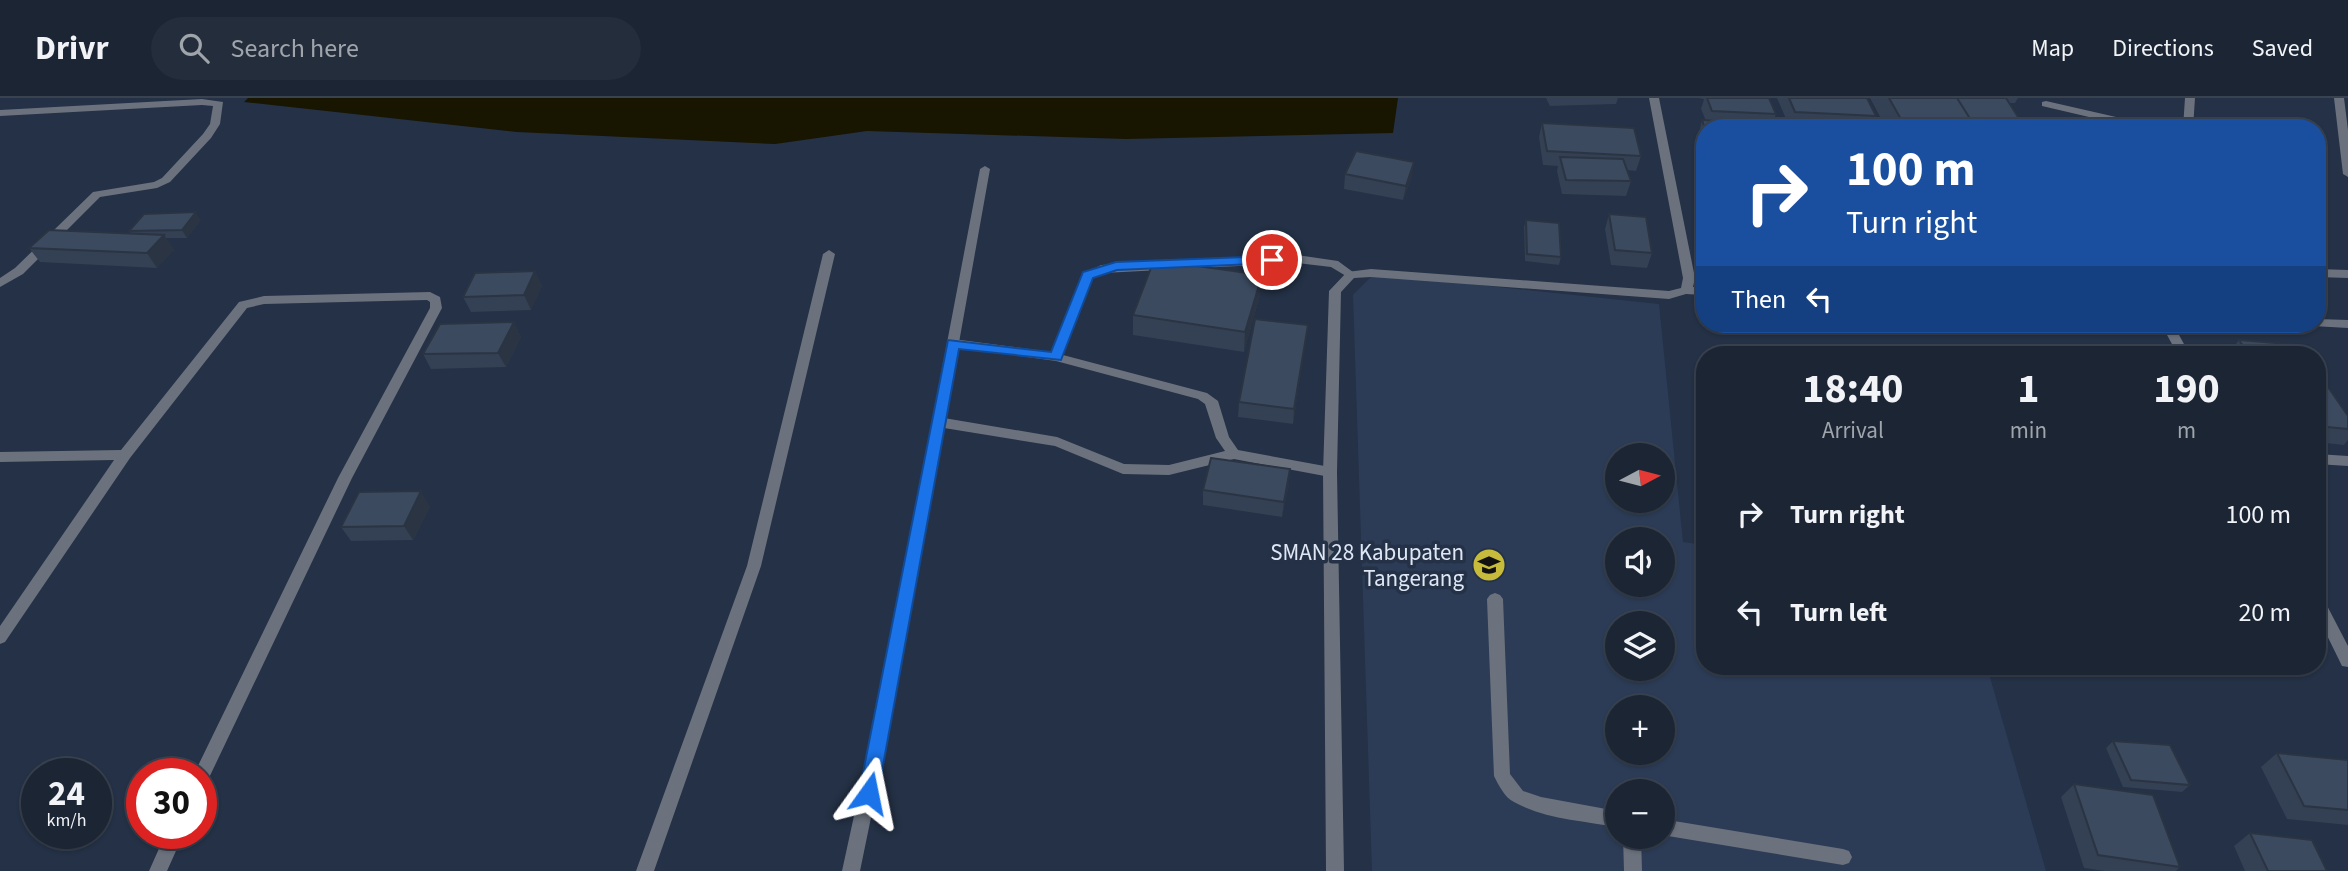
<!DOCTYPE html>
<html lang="en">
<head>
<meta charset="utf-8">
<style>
	body { margin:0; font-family:"Source Sans 3",sans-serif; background:#242d3c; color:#f1f3f6; height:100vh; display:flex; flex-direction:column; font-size:26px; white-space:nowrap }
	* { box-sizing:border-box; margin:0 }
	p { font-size:23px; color:#a0a5ac }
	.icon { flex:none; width:38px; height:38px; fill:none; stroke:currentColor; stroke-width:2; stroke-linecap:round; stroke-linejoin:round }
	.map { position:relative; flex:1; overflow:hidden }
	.panel { position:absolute; left:1696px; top:248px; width:630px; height:329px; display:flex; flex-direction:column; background:#1b2534; border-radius:28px; box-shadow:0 2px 5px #0004,0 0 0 2px #39424f }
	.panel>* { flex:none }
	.top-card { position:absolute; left:1696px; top:21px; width:630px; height:214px; border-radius:28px; box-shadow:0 2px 5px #0004,0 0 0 2px #39424f; background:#1a4fa0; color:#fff; overflow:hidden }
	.needle { width:46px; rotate:83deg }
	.buttons { position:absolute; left:1605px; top:345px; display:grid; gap:14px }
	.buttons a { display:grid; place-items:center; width:70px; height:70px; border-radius:50%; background:#1b2534; box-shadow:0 2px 5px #0004,0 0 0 2px #39424f; font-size:35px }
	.speed { position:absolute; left:21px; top:660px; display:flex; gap:14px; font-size:35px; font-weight:700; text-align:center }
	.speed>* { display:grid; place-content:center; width:91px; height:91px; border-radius:50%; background:#1b2534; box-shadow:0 2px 5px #0004,0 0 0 2px #39424f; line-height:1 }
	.speed small { font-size:18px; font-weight:400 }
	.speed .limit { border:10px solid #d22; background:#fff; color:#111 }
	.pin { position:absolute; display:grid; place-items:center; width:60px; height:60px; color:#fff; margin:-30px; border:4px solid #fff; border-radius:50%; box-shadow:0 2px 7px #0007 }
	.me { position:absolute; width:77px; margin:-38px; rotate:12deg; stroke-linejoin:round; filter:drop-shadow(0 0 5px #0008) }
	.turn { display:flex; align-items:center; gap:24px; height:147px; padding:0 35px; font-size:32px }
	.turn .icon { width:91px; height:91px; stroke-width:2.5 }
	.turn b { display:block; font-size:49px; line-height:60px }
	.then { display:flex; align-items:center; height:66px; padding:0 35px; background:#0003; gap:14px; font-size:26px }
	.eta { display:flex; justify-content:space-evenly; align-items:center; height:119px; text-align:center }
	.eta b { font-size:42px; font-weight:700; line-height:49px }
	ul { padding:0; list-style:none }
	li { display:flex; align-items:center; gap:21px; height:98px; padding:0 35px }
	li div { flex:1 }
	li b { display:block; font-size:26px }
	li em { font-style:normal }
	header { display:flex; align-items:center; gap:42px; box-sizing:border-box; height:98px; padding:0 35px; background:#1b2534; border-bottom:2px solid #39424f }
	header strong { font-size:33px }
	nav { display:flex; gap:38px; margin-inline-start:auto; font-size:24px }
	.search { width:490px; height:63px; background:#242d3c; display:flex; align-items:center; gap:18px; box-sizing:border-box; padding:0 24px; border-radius:38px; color:#a0a5ac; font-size:26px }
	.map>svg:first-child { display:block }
	.built { fill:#2c3c56; fill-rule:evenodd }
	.water { fill:#181500 }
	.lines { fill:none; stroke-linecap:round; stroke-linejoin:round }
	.lane { fill:#6b727d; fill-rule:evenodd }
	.street { fill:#6b727d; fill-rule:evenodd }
	.wall { fill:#344053 }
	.shaded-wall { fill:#2a3443 }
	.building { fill:#3c4a60; stroke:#2a3443; stroke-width:2 }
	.route { fill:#1a73e8; stroke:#114b97; stroke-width:2 }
	.labels { text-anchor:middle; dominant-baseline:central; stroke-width:7; stroke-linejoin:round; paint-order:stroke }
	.poi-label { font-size:23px; fill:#dfe7f5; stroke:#243146; text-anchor:end }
</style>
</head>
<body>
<header>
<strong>Drivr</strong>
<div class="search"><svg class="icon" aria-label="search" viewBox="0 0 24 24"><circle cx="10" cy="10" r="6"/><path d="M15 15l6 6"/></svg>Search here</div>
<nav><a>Map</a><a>Directions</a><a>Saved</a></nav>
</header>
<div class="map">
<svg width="2348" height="773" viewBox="0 0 2348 773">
	<rect width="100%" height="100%" fill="#243146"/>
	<path class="built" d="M 1374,176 L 1659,206 L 1683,444 L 1704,447 L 1704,569 L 1987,569 L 2046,773 L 1372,773 L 1353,197 ZM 1617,357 L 1662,357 L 1662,402 L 1617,402 ZM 1617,441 L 1662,441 L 1662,486 L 1617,486 ZM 1617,525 L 1662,525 L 1662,570 L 1617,570 ZM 1617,609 L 1662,609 L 1662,654 L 1617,654 ZM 1617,693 L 1662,693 L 1662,738 L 1617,738 Z"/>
	<path class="water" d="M 248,0 L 1398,0 L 1393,35 L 1126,41 L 867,33 L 775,46 L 517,34 L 244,4 Z"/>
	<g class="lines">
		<path class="lane" d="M 829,152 L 835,156 L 761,468 L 654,773 L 636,773 L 747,468 L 823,156 Z
			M 1297,157 L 1338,163 L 1357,177 L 1351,181 L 1331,169 L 1297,165 L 1103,175 L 1093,179 L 1063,257 L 1207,295 L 1218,303 L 1229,339 L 1238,352 L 1330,369 L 1337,374 L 1335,378 L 1330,379 L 1234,361 L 1169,377 L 1123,376 L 1055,348 L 938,329 L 931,324 L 938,319 L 1057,339 L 1124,366 L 1169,367 L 1225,353 L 1216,340 L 1205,306 L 1198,301 L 1056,263 L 953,249 L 947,245 L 953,241 L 1052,254 L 1082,177 L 1101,167 Z
			M 1495,495 L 1500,497 L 1503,501 L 1510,676 L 1523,693 L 1541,699 L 1617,713 L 1617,729 C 1584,723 1544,721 1514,704 C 1505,700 1498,686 1494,678 L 1487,501 L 1490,497 Z
			M 1662,721 L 1843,751 L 1849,753 L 1852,759 L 1849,765 L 1843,767 L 1662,737 Z
			M 1623,738 L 1641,738 L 1642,773 L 1624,773 Z"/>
		<path class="street" d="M 1649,0 L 1659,0 L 1695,180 L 1693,189 L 1704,189 L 1704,197 L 1686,196 L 1669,201 L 1371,179 L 1354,180 L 1341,194 L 1337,374 L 1344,773 L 1326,773 L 1323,374 L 1329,193 L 1347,174 L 1371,171 L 1669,193 L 1681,190 L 1683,180 Z
			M 2185,0 L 2195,0 L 2193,30 L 2183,30 Z
			M 2334,0 L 2344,0 L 2348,32 L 2348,79 L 2343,76 Z
			M 202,1 L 223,4 L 220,26 L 211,40 L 170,84 L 157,90 L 100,99 L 23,176 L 0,189 L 0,180 L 15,170 L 93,94 L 154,84 L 162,80 L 203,36 L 210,26 L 213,8 L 202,7 L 0,18 L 0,12 Z
			M 2046,3 L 2151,27 L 2156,30 L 2136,30 L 2042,8 L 2042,4 Z
			M 985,68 L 990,71 L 895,603 L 860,773 L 842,773 L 879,603 L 980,71 Z
			M 2317,171 L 2348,172 L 2348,180 L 2317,179 Z
			M 430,194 L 440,199 L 442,210 L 352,380 L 207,684 L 201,686 L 201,676 L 194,676 L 338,380 L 430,210 L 430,204 L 427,202 L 264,206 L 247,210 L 130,360 L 5,544 L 0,546 L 0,528 L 114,362 L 0,364 L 0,354 L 121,352 L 239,204 L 264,198 Z
			M 2317,221 L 2348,222 L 2348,230 L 2313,228 L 2311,226 L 2317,226 Z
			M 2161,226 L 2173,226 L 2190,257 L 2178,257 Z
			M 2317,356 L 2348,358 L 2348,368 L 2317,366 Z
			M 2317,496 L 2322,498 L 2348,548 L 2348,569 L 2342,568 L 2317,517 Z
			M 166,735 L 184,735 L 167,773 L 149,773 Z"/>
	</g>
	<path class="wall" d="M 1546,0 L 1618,0 L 1616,6 L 1550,8 Z
		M 1698,0 L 1769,0 L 1776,16 L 1771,30 L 1704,30 L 1704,44 L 1700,30 L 1702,22 L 1706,23 L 1701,11 L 1704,1 Z
		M 1777,0 L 1867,0 L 1876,18 L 1871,30 L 1800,30 L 1800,28 L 1789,28 Z
		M 1870,0 L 2018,0 L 2015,5 L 2009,5 L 2025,30 L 1886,30 Z
		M 1542,25 L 1641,58 L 1636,73 L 1627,72 L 1631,83 L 1626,98 L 1562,96 L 1557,73 L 1558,68 L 1543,67 L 1539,39 Z
		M 1345,76 L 1412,79 L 1403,102 L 1344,91 Z
		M 1609,116 L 1652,155 L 1647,170 L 1611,167 L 1605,131 Z
		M 201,122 L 187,140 L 166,140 L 174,152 L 157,170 L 40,164 L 29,150 L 131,136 L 129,133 Z
		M 1526,122 L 1561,159 L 1559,167 L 1525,163 L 1524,129 Z
		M 535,173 L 542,188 L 531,212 L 471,214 L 463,199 Z
		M 1260,197 L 1244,254 L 1133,237 L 1133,217 Z
		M 514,224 L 521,239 L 506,269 L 431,271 L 423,256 Z
		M 1306,241 L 1293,326 L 1238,319 L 1239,304 Z
		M 2239,242 L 2307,257 L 2229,257 L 2228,256 Z
		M 2317,273 L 2348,318 L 2348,342 L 2344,347 L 2317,344 Z
		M 1289,386 L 1282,419 L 1203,407 L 1203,392 Z
		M 430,408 L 413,442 L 351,443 L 341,429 Z
		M 2113,643 L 2190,687 L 2182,694 L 2123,689 L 2106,650 Z
		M 2277,655 L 2348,662 L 2348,727 L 2287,721 L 2261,669 Z
		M 2074,686 L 2180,769 L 2176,773 L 2105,773 L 2084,770 L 2061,699 Z
		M 2250,735 L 2327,773 L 2245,773 L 2234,748 Z"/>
	<path class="shaded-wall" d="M 1414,64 L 1412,79 L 1403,102 L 1406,88 Z
		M 196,114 L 201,122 L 187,140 L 182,132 Z
		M 164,137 L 174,152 L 157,170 L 147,155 Z
		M 535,173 L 542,188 L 531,212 L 524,197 Z
		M 1262,177 L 1260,197 L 1244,254 L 1245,234 Z
		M 514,224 L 521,239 L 506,269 L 498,255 Z
		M 1308,227 L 1306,241 L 1293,326 L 1294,311 Z
		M 1290,371 L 1289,386 L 1282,419 L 1284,404 Z
		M 421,393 L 430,408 L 413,442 L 404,428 Z"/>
	<path class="building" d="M 1707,0 L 1769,0 L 1776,16 L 1712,13 Z
		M 1789,0 L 1867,0 L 1876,18 L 1795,14 Z
		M 1889,0 L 1957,0 L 1976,30 L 1906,30 Z
		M 1957,0 L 2006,0 L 2025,30 L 1976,30 Z
		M 1702,22 L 1749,25 L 1751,30 L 1705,30 Z
		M 1802,24 L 1828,26 L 1830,30 L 1804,30 Z
		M 1542,25 L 1634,30 L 1641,58 L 1547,53 Z
		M 1833,27 L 1868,29 L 1868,30 L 1834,30 Z
		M 1356,53 L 1414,64 L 1406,88 L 1345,76 Z
		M 1560,59 L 1623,61 L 1631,83 L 1566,82 Z
		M 196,114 L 182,132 L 129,133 L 144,116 Z
		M 1609,116 L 1646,119 L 1652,155 L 1615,152 Z
		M 1526,122 L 1559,125 L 1561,159 L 1527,156 Z
		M 49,132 L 164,137 L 147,155 L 29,150 Z
		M 1154,162 L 1262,177 L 1245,234 L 1133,217 Z
		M 535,173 L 524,197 L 463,199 L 475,175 Z
		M 1255,221 L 1308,227 L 1294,311 L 1239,304 Z
		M 514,224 L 498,255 L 423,256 L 440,226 Z
		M 2239,242 L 2300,247 L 2307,257 L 2249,257 Z
		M 2317,273 L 2348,318 L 2348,331 L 2317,328 Z
		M 1211,360 L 1290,371 L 1284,404 L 1203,392 Z
		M 421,393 L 404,428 L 341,429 L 359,394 Z
		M 2113,643 L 2170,647 L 2190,687 L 2131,682 Z
		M 2277,655 L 2348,662 L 2348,712 L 2304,708 Z
		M 2074,686 L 2153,697 L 2180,769 L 2098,757 Z
		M 2250,735 L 2312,742 L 2327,773 L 2268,773 Z"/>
	<path class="route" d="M 1272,158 L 1276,159 L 1276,165 L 1117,172 L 1093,180 L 1061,262 L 959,251 L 878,695 L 876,701 L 869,703 L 862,701 L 859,695 L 948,242 L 1051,254 L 1083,174 L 1116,164 Z"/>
	<defs>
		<symbol id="school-disc" viewBox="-11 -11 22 22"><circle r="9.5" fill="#c7bb3c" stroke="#243146"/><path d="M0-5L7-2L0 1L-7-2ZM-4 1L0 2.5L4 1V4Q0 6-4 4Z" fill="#111"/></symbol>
	</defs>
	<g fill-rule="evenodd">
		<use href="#school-disc" x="1470" y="448" width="38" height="38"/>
	</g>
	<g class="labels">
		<g class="poi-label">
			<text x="1464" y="454">SMAN 28 Kabupaten<tspan x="1464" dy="26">Tangerang</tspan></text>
		</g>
	</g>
</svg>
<div class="buttons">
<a><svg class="needle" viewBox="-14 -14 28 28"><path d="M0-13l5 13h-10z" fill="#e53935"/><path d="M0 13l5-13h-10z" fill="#a0a5ac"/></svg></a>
<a><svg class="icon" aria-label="sound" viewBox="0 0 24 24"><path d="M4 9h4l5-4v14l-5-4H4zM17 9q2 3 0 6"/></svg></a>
<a><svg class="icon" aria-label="layers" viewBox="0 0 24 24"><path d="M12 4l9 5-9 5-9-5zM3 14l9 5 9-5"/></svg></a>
<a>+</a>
<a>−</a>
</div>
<div class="speed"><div>24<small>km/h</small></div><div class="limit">30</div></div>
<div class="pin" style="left:1272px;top:162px;background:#d93025"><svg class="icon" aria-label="arrive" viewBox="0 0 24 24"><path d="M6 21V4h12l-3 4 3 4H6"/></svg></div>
<svg class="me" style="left:869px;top:695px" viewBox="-20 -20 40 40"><path d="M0-17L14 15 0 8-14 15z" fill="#1a73e8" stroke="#fff" stroke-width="4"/></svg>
<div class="top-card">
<div class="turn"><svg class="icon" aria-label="right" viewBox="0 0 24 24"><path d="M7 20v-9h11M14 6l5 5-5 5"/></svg><div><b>100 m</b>Turn right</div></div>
<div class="then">Then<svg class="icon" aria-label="left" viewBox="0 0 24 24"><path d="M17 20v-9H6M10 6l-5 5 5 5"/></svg></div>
</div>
<section class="panel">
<div class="eta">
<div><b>18:40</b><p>Arrival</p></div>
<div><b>1</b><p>min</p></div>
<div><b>190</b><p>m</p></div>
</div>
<ul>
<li><svg class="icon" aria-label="right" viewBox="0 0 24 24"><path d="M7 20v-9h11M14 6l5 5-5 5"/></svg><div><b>Turn right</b></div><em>100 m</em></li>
<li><svg class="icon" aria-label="left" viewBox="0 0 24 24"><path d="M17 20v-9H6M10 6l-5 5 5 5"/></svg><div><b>Turn left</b></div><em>20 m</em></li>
</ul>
</section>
</div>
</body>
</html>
